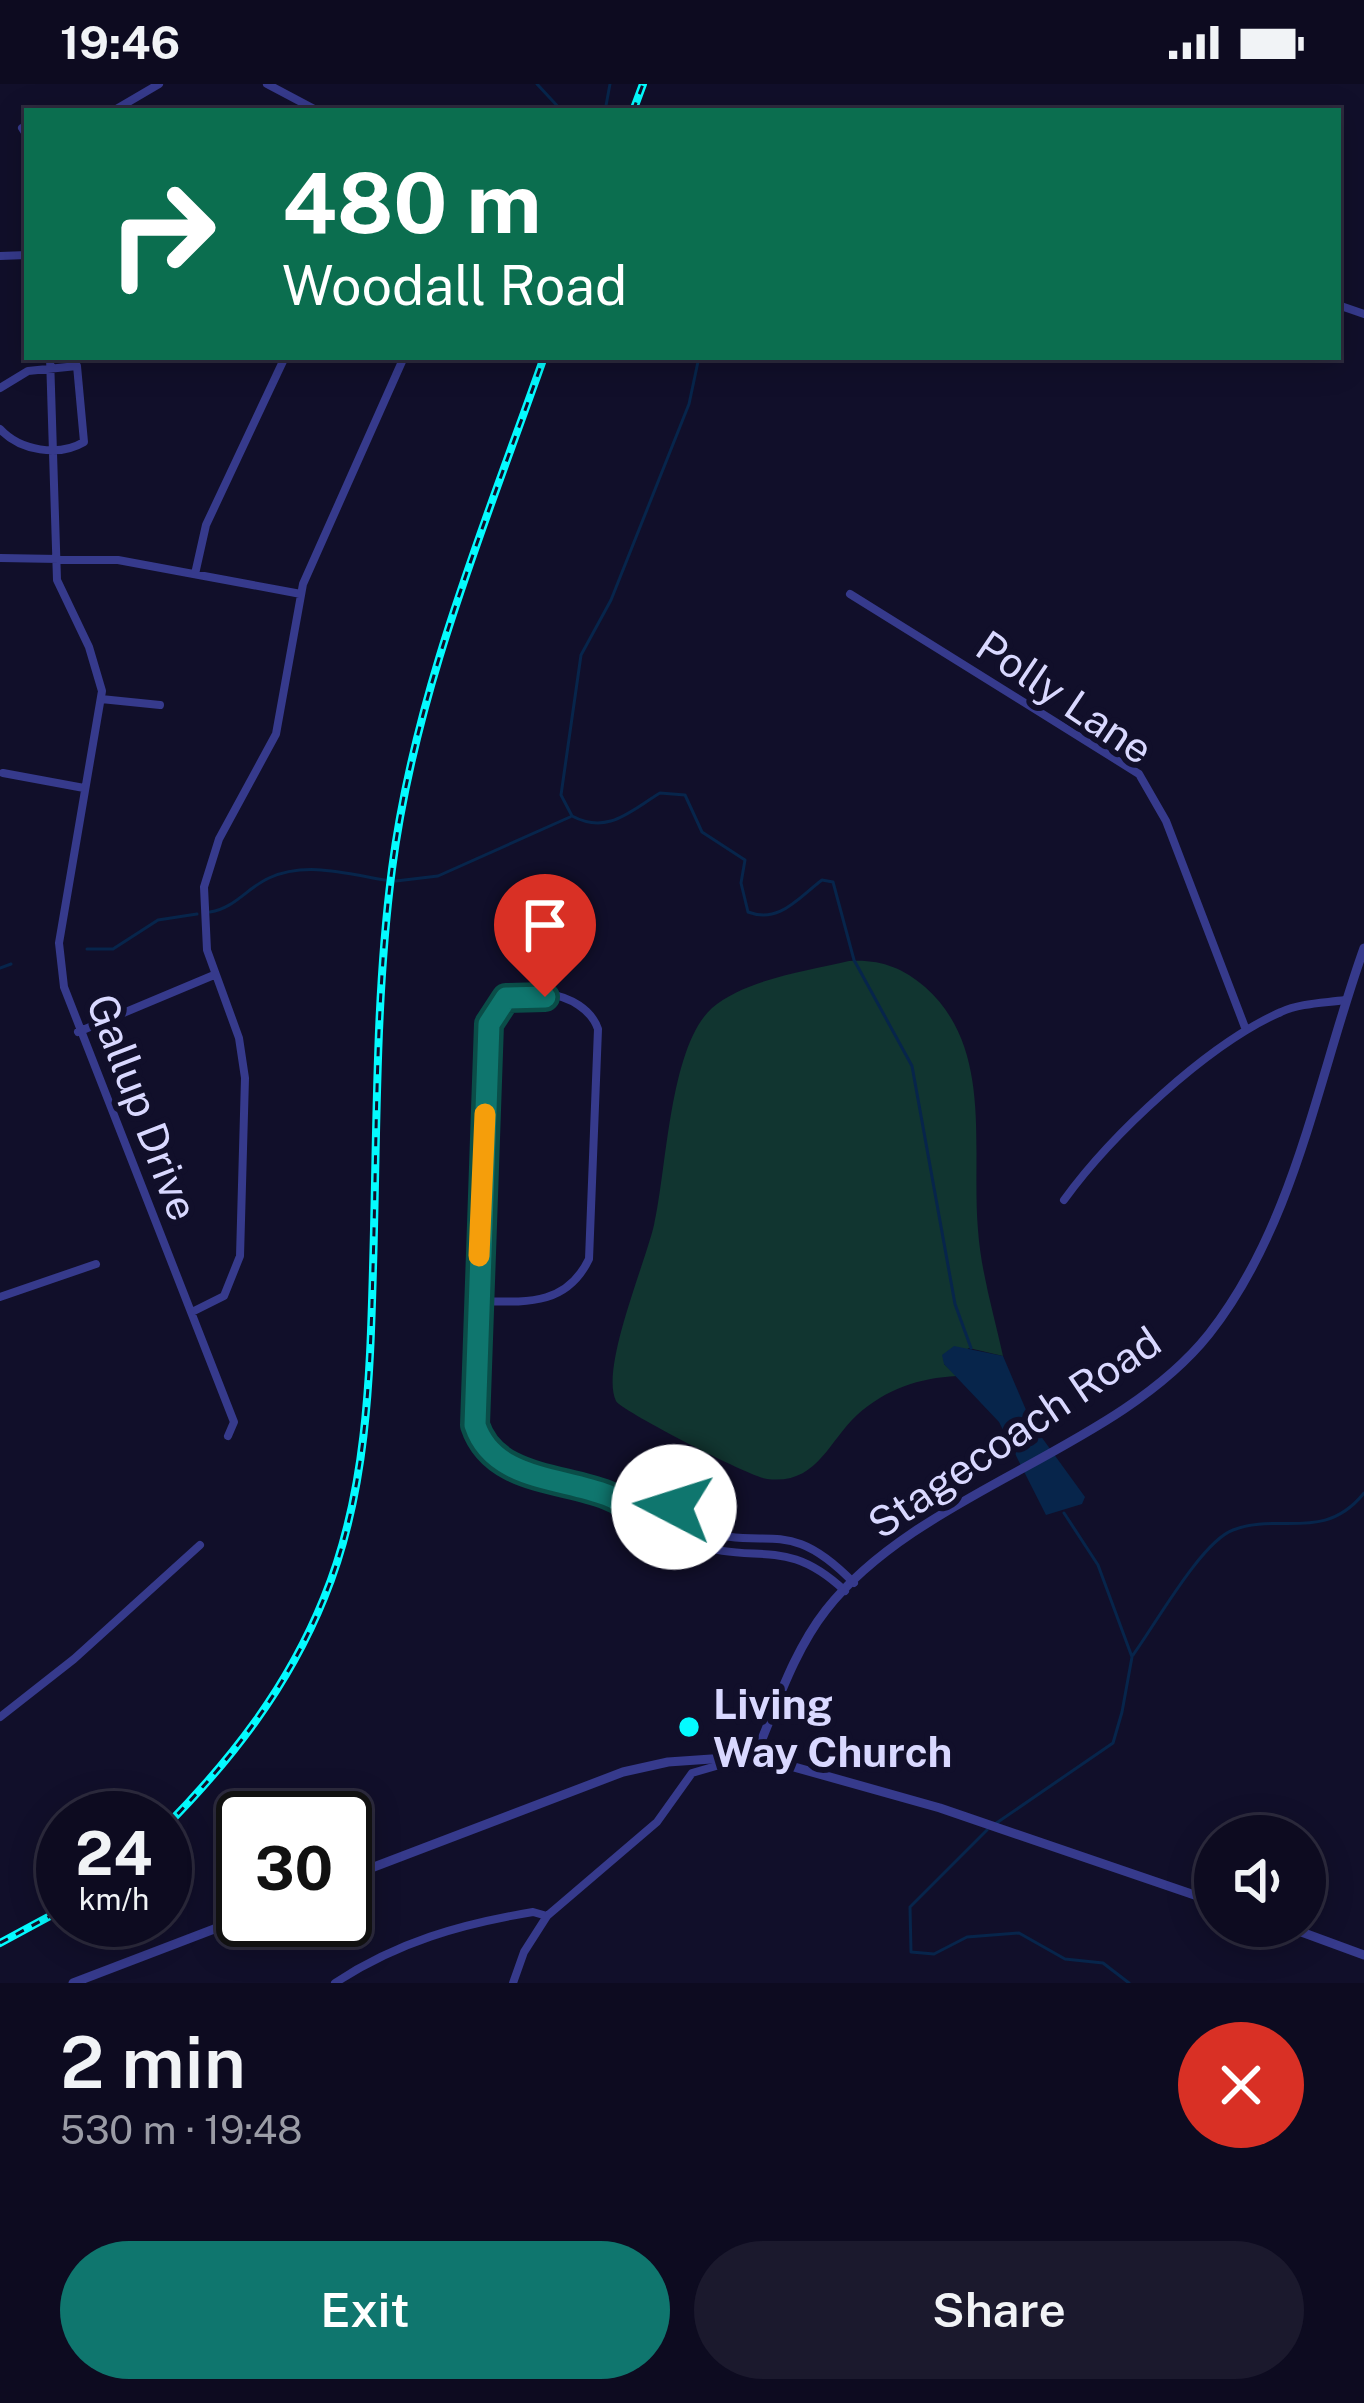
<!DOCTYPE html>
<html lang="en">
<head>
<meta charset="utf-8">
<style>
	body { margin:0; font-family:"Public Sans",sans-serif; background:#1b192d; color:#f1f3f6; height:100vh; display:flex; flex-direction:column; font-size:45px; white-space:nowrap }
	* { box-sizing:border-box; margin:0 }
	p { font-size:39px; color:#9a9ba5 }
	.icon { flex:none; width:66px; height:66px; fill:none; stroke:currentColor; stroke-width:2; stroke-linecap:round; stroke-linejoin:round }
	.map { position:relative; height:1899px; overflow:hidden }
	.panel { display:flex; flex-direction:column; background:#0d0b20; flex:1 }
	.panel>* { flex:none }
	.guide { position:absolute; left:24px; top:24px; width:1317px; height:252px; border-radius:0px; box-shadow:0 6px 30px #0003,0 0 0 3px #2d2b3e; background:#0b6e4f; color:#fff; overflow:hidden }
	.buttons { position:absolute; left:1194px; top:1731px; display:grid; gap:24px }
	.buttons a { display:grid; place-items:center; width:132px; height:132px; border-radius:50%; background:#0d0b20; box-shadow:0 6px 30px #0003,0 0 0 3px #2d2b3e; font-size:60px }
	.speed { position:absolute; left:36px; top:1707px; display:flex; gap:24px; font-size:60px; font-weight:700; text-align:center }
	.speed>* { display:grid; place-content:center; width:156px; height:156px; border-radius:50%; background:#0d0b20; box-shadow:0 6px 30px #0003,0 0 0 3px #2d2b3e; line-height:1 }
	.speed small { font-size:30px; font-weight:400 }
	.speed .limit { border:6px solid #111; border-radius:18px; background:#fff; color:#111 }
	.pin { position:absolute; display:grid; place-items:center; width:102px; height:102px; color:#fff; margin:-123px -51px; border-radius:50% 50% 50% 0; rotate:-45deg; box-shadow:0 0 12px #0007 }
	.pin .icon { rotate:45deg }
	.me { position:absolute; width:132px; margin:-66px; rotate:275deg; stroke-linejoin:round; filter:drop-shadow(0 0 9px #0008) }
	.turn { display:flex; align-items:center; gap:42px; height:252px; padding:0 60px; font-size:54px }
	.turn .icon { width:156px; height:156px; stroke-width:2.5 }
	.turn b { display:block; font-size:84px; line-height:102px }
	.round { display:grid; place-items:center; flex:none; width:126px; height:126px; border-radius:63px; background:#1b192d }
	.head { display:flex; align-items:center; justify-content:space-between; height:204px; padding:0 60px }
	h1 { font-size:72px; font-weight:600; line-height:90px }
	.primary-button { display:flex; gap:24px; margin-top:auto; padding:24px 60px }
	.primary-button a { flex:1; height:138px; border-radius:72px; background:#0f766e; color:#fff; font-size:48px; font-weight:600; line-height:138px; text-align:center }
	.primary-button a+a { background:#1b192d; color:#f1f3f6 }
	.status { display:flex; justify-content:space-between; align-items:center; height:84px; padding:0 60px; background:#0d0b20; direction:ltr }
	.status svg { height:33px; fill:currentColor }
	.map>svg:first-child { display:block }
	.green { fill:#113530 }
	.water { fill:#07254b }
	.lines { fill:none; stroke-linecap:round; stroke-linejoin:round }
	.stream { stroke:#07254b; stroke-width:3 }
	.minor { stroke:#363a8c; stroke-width:8 }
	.tertiary { stroke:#363a8c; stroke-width:9 }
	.rail-casing { stroke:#04fbff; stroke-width:8 }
	.rail { stroke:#110f2a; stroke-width:3; stroke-dasharray:9; stroke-linecap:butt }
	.route-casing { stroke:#0a4d48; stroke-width:30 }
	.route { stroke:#0f766e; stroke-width:21 }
	.slow { stroke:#f59e0b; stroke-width:21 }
	.poi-dot { fill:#04fbff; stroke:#110f2a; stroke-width:4.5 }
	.labels { text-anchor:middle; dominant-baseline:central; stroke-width:12; stroke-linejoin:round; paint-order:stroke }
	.street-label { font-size:42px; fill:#d9d8ff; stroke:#110f2a }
	.poi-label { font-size:42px; font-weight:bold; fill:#d9d8ff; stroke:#110f2a; text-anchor:start }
</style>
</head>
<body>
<div class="status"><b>19:46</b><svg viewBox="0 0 49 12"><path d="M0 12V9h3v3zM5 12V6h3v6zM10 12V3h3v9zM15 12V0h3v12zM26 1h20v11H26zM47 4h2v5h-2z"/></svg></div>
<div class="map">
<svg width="1364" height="1899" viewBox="0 0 1364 1899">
	<rect width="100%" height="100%" fill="#110f2a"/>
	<path class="green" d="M 849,877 C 879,875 902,883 925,903 C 994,964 971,1064 978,1146 C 981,1188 994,1231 1003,1272 L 969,1264 L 944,1280 L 957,1292 C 919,1294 886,1305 857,1331 C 827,1359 817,1401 767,1395 C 750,1393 620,1326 616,1317 C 600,1285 645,1180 654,1141 C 667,1086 669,963 712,924 C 746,895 807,887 849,877 Z"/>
	<path class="water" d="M 954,1262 L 1003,1272 L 1032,1340 L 1085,1413 L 1082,1420 L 1046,1431 L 999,1338 L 944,1280 L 942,1271 Z"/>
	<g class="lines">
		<path class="stream" d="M 537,0 L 562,27
			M 605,27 L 610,0
			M 699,273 L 689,320 L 611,516 L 581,571 L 561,711 L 572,732 C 608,751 630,727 660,709 L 685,711 L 702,748 L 745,776 L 741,799 L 748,828 C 779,840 798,814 822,796 L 833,798 L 854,876 L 912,982 L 955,1220 L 971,1264
			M 396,797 L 438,792 L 570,733
			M 210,828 C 235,824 247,804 269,794 C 306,777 348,790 385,796
			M 87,865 L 113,865 L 158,836 L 197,830
			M 0,884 L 11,880
			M 1133,1571 C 1155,1541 1201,1458 1233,1446 C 1278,1428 1324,1459 1364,1409
			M 995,1740 L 1113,1659 L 1122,1628 L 1132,1573 L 1098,1481 L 1064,1429
			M 987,1746 L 910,1823 L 911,1868 L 934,1870 L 967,1853 L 1019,1849 L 1065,1875 L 1103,1879 L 1129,1899"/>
		<path class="minor" d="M 267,0 L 318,27
			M 113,27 L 159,0
			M 22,44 L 27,52
			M 0,172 L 27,171
			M 1338,221 L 1364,230
			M 50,273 L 57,496 L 89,563 L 102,607 L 59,859 L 64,903 L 234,1338 L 228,1352
			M 1117,273 L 1118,273
			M 0,304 L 28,287 L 77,282 L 84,358 C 59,373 20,367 0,345
			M 0,474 L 118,476 L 301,510
			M 195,490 L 206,441 L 285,273
			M 850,510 L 1139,690 L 1166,737 L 1246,946
			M 101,615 L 160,621
			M 3,689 L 84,704
			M 78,948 L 214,891
			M 1064,1116 C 1111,1051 1208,960 1281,928 C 1300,919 1324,919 1345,916
			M 0,1213 L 96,1180
			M 478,1217 L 491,932 C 511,894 585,906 598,945 L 589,1175 C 566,1223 524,1218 478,1217 L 474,1334 L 487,1365 L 508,1382 L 606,1411 L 651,1434
			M 192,1228 L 224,1212 L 240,1172 L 245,994 L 239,954 L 207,866 L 204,803 L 219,755 L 276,650 L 303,500 L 404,273
			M648 1443a21 21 0 1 1 42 0a21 21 0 1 1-42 0Z
			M 690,1442 C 767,1473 783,1426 854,1499
			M 685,1456 C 754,1485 782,1448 845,1507
			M 0,1633 L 74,1575 L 200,1461
			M 335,1899 C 397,1858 461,1840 533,1828 L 547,1832
			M 513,1899 L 524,1868 L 547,1832 L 657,1738 L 692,1689 L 730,1678"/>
		<path class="tertiary" d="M 755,1672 C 776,1623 793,1568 826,1526 C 919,1407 1116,1367 1209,1250 C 1295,1141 1318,992 1364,864
			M 345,1794 L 623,1688 L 668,1678 L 755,1672 L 940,1724 L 1215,1818
			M 1285,1842 L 1364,1871
			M 73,1899 L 243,1834"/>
		<defs>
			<path id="rail" d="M 633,27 L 643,0
				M 165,1743 C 232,1675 288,1603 324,1514 C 367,1410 370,1294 373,1184 C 377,1052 375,916 392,785 C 415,607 485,441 544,273
				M 0,1859 L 63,1825"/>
		</defs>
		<use href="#rail" class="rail-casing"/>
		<use href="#rail" class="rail"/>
	</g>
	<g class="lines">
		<defs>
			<path id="route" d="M 545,913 L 506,914 L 489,940 L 475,1341 C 493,1396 560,1393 607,1411 C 622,1417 636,1426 650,1434 L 659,1425 L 674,1423"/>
		</defs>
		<use href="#route" class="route-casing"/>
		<use href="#route" class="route"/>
		<path class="slow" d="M 479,1172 L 485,1030"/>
	</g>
	<circle class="poi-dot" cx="689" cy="1643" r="12"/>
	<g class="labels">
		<g class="street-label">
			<text transform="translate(1065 613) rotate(34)">Polly Lane</text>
			<text transform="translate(143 1023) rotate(69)">Gallup Drive</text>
			<text transform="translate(1014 1348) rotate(-34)">Stagecoach Road</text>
		</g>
		<g class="poi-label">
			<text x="713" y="1619">Living<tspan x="713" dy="48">Way Church</tspan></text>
		</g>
	</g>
</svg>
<div class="buttons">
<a><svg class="icon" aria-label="sound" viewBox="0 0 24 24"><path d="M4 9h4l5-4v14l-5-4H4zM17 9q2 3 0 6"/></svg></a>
</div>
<div class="speed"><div>24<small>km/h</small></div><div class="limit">30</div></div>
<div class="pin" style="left:545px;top:913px;background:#d93025"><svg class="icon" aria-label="arrive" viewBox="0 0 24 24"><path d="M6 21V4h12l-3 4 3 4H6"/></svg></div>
<svg class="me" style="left:674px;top:1423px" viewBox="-20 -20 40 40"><circle r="19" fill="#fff"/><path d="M0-13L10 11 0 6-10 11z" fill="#0f766e"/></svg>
<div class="guide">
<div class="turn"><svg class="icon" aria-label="right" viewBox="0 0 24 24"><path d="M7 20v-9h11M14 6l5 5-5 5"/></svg><div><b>480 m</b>Woodall Road</div></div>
</div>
</div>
<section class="panel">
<div class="head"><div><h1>2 min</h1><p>530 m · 19:48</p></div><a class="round" style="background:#d93025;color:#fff"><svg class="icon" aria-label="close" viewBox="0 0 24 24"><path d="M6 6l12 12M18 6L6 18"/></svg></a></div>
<div class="primary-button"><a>Exit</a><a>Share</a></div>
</section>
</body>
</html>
